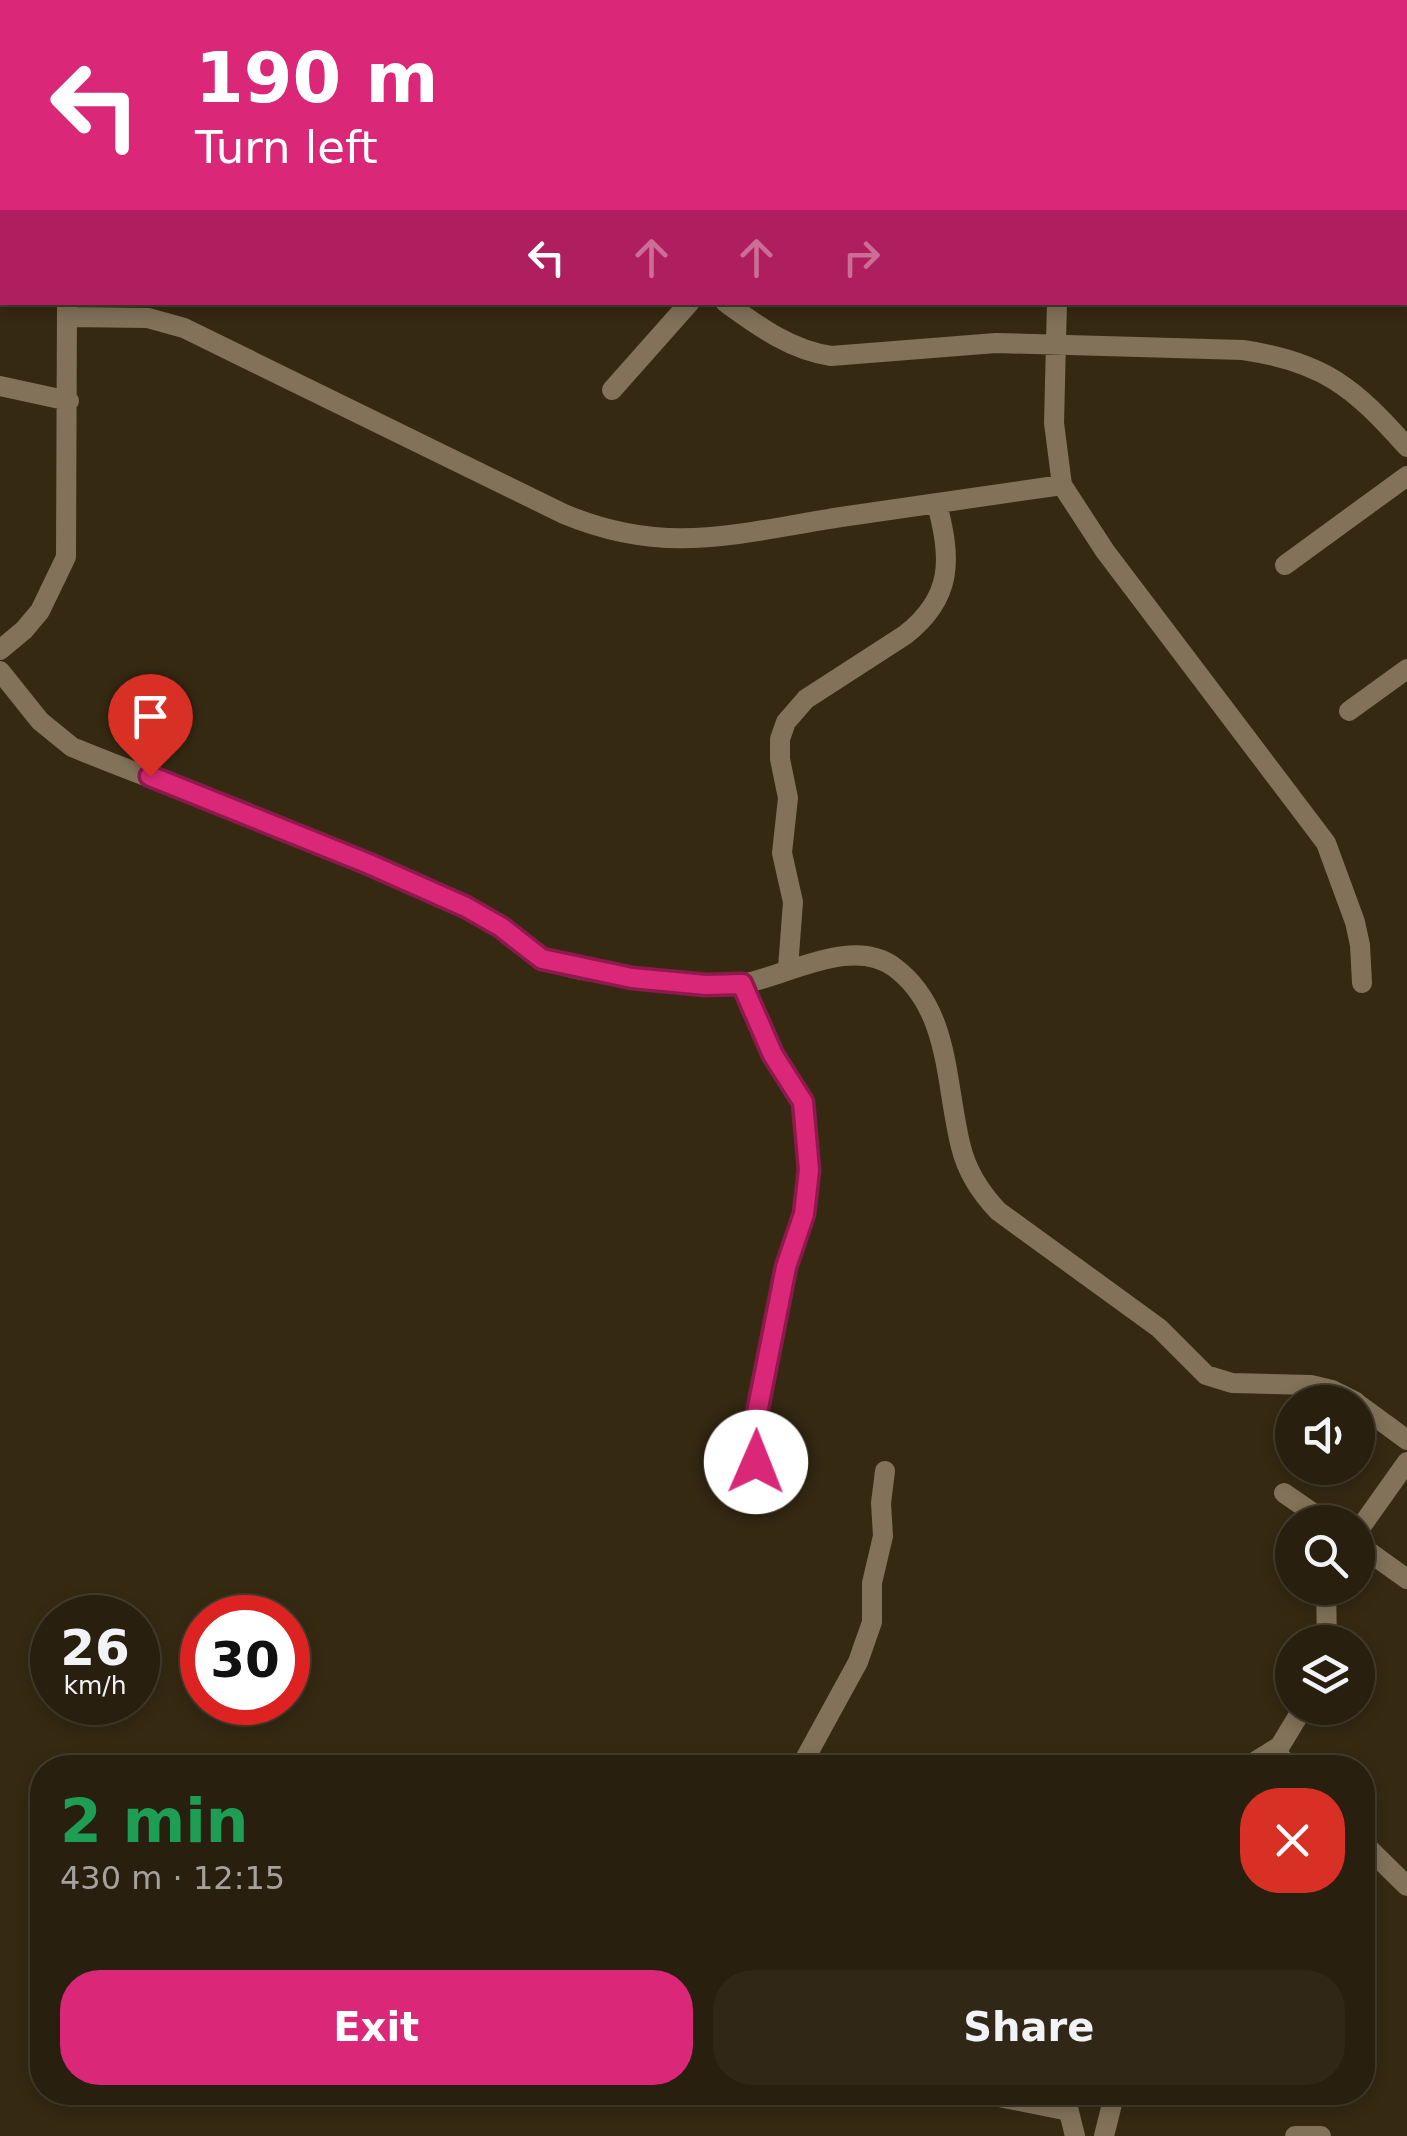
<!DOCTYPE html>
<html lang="en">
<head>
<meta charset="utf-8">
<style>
	body { margin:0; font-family:"DejaVu Sans",sans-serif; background:#302717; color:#f1f3f6; height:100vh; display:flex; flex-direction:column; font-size:38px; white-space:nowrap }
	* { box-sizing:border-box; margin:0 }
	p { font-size:32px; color:#a5a29e }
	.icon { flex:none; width:55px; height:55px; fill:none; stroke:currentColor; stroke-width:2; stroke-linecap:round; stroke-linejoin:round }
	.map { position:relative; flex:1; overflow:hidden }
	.panel { position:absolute; left:30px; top:1755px; width:1345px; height:350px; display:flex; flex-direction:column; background:#281f0e; border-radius:40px; box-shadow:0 5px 15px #0003,0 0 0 2px #443d2e }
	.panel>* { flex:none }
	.guide { position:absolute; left:0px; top:0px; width:1408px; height:305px; box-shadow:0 5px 15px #0003,0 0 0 2px #443d2e; background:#db2777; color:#fff; overflow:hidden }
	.controls { position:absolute; left:1275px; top:1385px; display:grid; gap:20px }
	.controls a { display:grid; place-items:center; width:100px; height:100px; border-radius:50%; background:#281f0e; box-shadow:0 5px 15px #0003,0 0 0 2px #443d2e; font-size:50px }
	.speed { position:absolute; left:30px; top:1595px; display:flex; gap:20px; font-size:50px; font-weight:700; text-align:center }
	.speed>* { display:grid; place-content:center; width:130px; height:130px; border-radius:50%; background:#281f0e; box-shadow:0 5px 15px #0003,0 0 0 2px #443d2e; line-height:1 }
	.speed small { font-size:25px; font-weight:400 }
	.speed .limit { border:15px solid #d22; background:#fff; color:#111 }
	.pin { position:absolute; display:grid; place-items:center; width:85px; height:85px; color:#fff; margin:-102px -42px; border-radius:50% 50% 50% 0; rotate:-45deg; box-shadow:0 0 10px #0007 }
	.pin .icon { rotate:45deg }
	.me { position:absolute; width:110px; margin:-55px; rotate:1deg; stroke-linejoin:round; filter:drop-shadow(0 0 8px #0008) }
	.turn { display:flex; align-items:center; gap:35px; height:210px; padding:0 30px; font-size:45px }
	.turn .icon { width:130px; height:130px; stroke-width:2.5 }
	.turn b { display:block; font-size:70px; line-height:85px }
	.lanes { display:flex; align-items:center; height:95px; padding:0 30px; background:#0003; justify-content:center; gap:50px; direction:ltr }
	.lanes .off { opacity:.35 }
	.round { display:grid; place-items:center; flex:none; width:105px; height:105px; border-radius:40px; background:#302717 }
	.overview { display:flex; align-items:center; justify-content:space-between; height:170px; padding:0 30px }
	h1 { font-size:60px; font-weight:700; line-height:75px; color:#1e9e55 }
	.action { display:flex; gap:20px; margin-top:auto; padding:20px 30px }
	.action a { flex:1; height:115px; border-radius:40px; background:#db2777; color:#fff; font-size:40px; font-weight:700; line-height:115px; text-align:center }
	.action a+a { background:#302717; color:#f1f3f6 }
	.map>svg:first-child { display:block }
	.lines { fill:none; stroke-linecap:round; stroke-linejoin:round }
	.minor { stroke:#817259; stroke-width:20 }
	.route-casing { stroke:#8e194d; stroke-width:25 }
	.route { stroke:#db2777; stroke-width:18 }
</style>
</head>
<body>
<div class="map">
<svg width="1407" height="2136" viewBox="0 0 1407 2136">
	<rect width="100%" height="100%" fill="#352912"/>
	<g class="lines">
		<path class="minor" d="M 68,0 L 68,2
			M 391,0 L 393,2
			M 1041,0 L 1043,2
			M 330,2 L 333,0
			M 698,2 L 700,0
			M 884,2 L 885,0
			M 0,223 L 2,224
			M 1405,261 L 1407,261
			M 725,302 C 758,326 790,350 831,356 L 996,343 L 1243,350 C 1323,362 1354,387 1407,447
			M 1057,302 L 1054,423 L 1062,485 L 1105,551 L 1326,843 L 1355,922 L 1360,945 L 1362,983
			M 67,317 L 148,318 L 184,328 L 564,514 C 667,557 737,533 841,517 C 915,506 988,496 1062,485
			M 0,386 L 69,401
			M 612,390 L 690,302
			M 1285,565 L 1407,476
			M 0,650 L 24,630 L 40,611 L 66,557 L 67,302
			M 0,671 L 40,721 L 72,747 C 179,791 290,828 396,876 C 425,889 457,901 485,917 C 505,929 519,947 540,957 C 564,969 594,972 621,976 C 655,981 692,987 726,986 C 776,984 848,933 894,967 C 951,1009 945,1085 961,1147 C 967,1172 981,1193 998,1211 L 1159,1328 L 1206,1375 L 1232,1383 L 1311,1385 L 1332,1390 L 1356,1402
			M 1349,711 L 1407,669
			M 788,968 L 793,902 L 782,853 L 788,798 L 780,759 L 780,739 L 786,722 L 806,699 L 905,635 C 954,597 951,558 937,504
			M 742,985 L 773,1055 L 803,1103 L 809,1171 L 805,1214 L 786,1267 L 754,1428 L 756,1462 L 763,1480
			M 1358,1404 L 1407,1440
			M 1284,1493 L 1326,1522
			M 1358,1531 L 1407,1462
			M 1358,1544 L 1407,1579
			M 1326,1588 L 1327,1642
			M 1274,1751 L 1292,1768
			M 800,1768 L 858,1662 L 872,1622 L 872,1583 L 883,1536 L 881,1503 L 885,1471
			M 1245,1768 L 1280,1746 L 1303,1708
			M 1362,1842 L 1407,1886
			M 974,2092 L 1069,2111
			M 1064,2092 L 1075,2136
			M 1104,2136 L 1115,2092
			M 1295,2136 L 1321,2136"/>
	</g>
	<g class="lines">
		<defs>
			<path id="route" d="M 150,776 L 369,864 L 466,907 L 501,927 L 542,959 L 632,978 L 706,985 L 742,984 L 773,1055 L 803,1102 L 809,1170 L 804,1214 L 786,1267 L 754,1428 L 756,1462"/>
		</defs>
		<use href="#route" class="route-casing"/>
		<use href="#route" class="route"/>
	</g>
</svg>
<div class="controls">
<a><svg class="icon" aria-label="sound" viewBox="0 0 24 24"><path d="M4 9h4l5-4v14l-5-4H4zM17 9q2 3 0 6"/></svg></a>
<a><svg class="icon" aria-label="search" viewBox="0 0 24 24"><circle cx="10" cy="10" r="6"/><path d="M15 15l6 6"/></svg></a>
<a><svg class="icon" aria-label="layers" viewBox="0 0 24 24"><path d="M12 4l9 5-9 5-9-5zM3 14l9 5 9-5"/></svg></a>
</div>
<div class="speed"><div>26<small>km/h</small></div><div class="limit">30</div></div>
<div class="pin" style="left:150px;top:776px;background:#d93025"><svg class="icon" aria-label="arrive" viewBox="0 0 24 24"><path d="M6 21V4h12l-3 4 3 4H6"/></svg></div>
<svg class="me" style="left:756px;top:1462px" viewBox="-20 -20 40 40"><circle r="19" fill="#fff"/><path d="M0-13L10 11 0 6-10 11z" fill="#db2777"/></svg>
<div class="guide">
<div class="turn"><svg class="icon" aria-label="left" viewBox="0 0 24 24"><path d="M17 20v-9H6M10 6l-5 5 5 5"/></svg><div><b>190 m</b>Turn left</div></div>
<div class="lanes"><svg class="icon" aria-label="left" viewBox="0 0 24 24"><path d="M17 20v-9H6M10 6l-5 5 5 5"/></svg><svg class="icon off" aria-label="ahead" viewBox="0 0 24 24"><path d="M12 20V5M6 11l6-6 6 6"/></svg><svg class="icon off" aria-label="ahead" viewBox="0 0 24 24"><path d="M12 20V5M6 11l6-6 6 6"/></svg><svg class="icon off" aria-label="right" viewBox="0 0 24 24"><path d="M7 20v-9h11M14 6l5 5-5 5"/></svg></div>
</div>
<section class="panel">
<div class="overview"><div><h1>2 min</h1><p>430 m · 12:15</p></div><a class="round" style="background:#d93025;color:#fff"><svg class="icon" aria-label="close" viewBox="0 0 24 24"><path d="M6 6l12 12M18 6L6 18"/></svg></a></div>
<div class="action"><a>Exit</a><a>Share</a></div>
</section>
</div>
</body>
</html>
